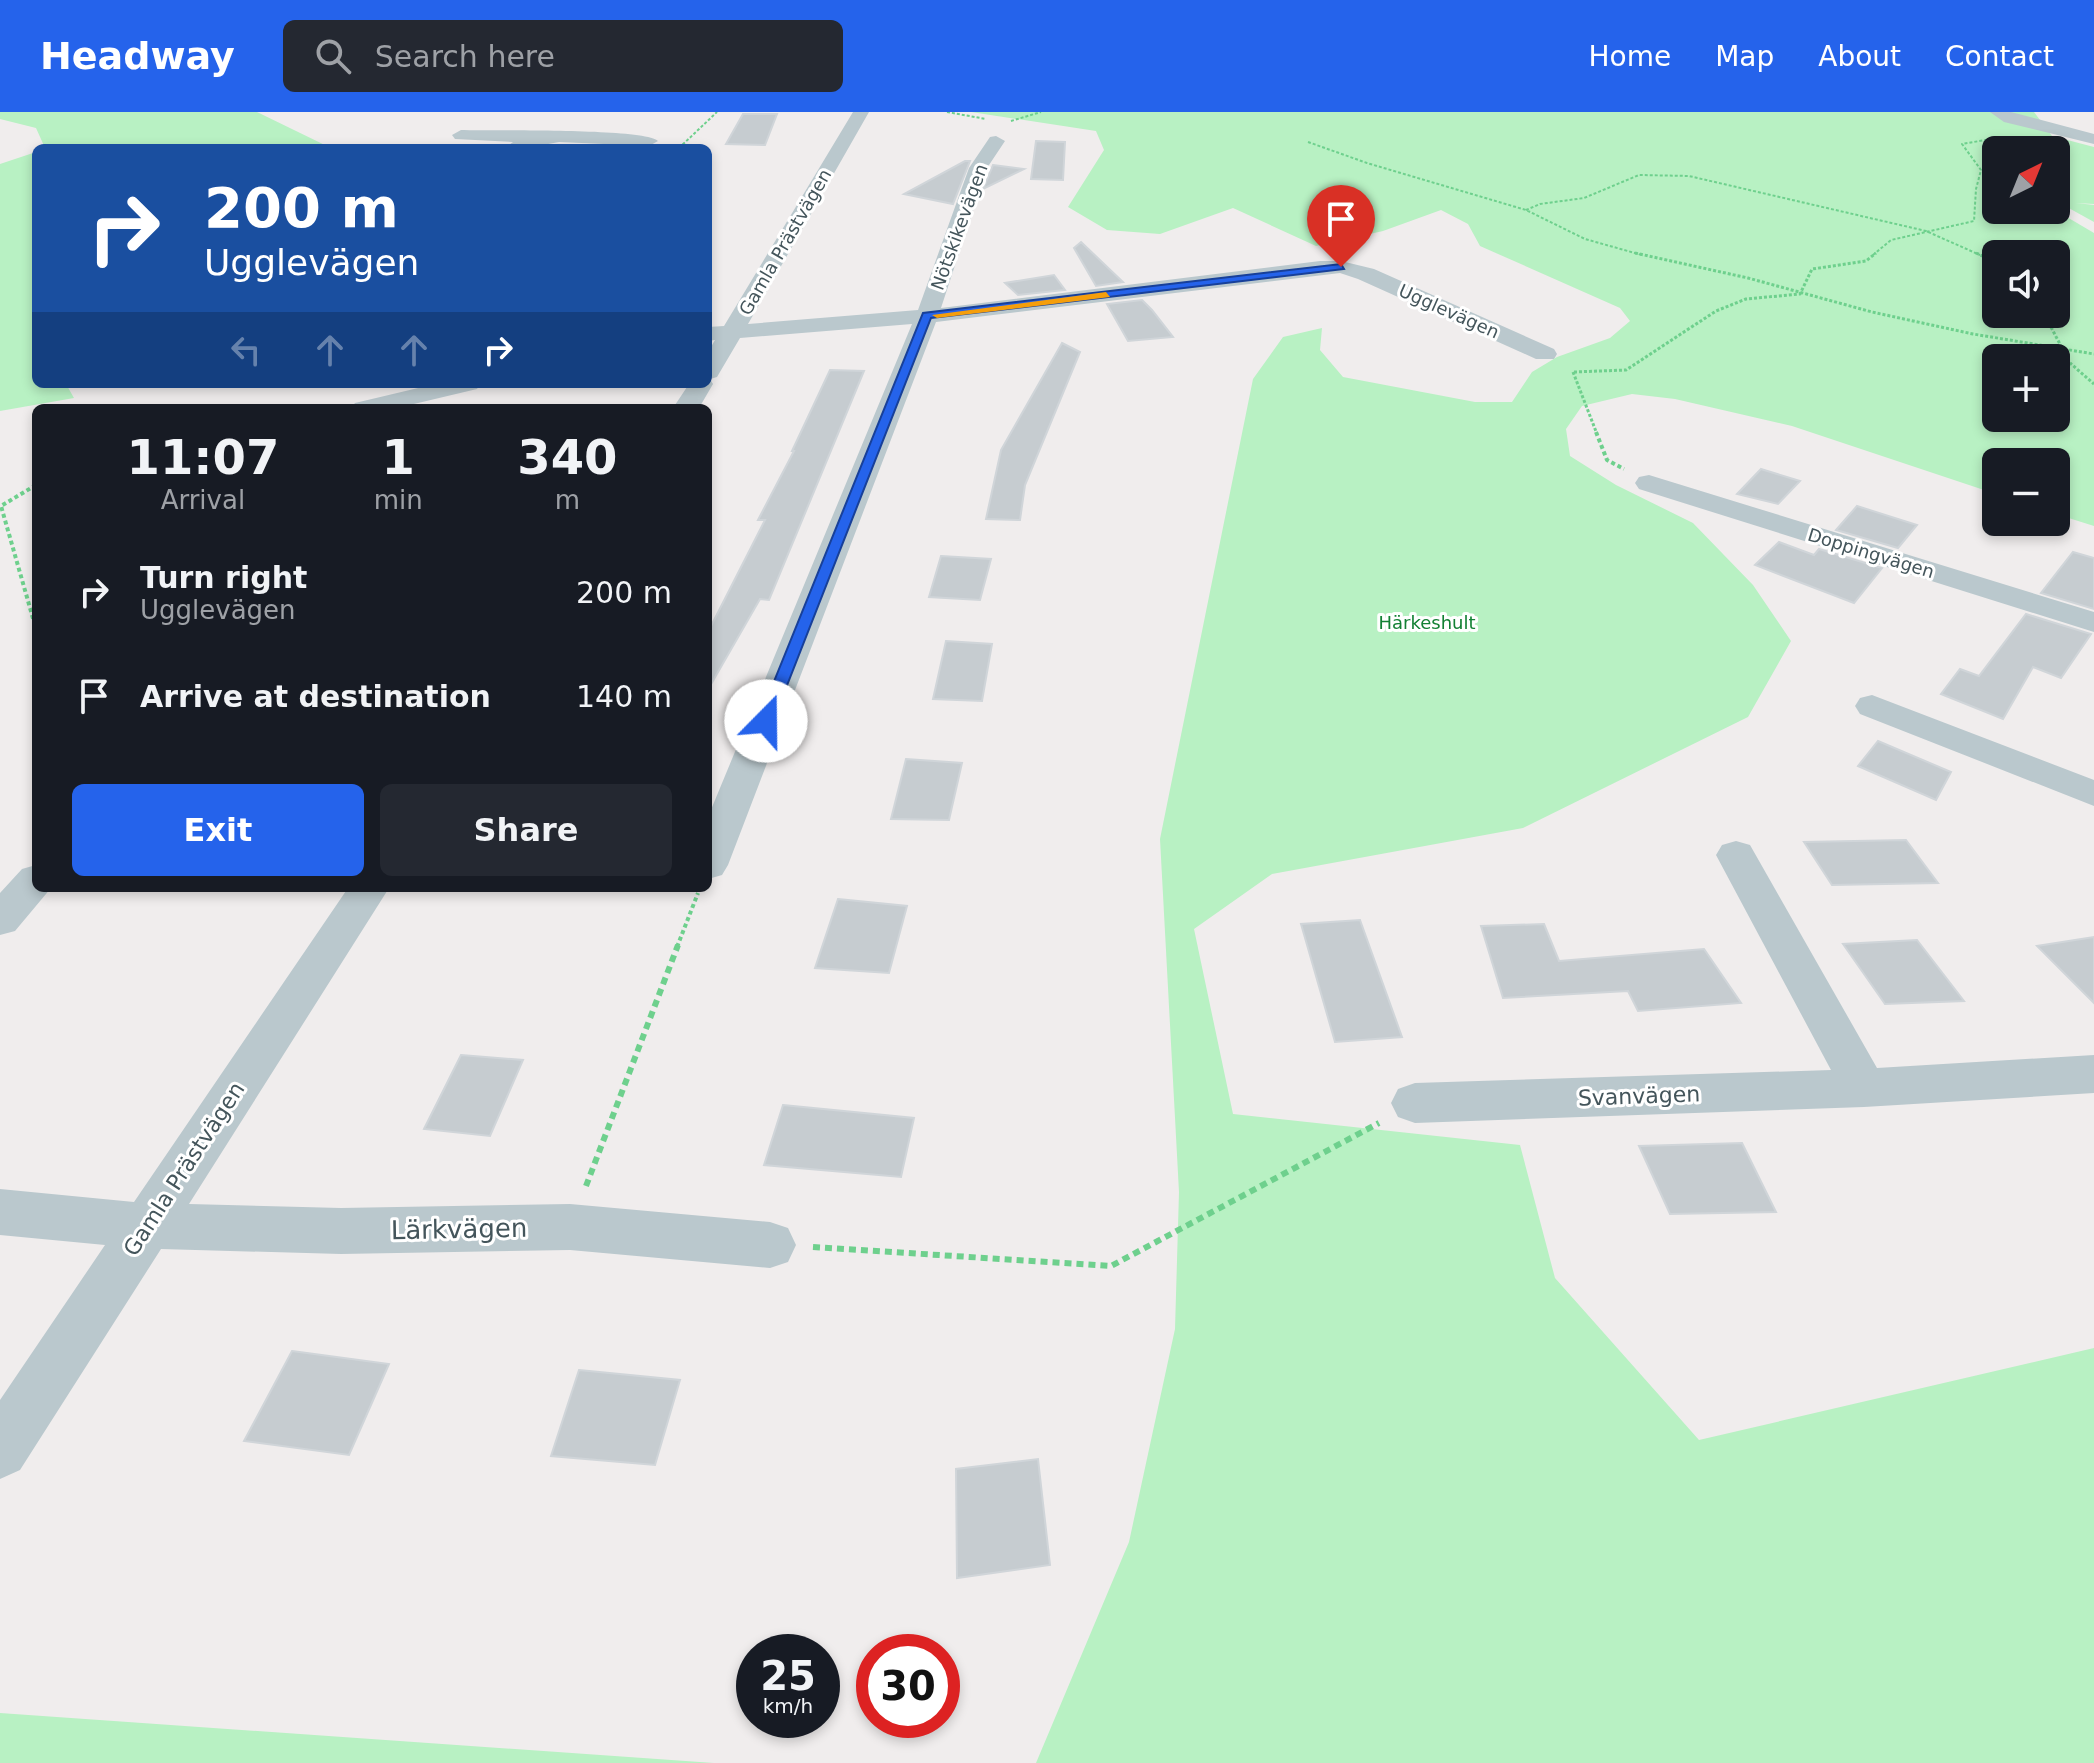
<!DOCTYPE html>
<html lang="en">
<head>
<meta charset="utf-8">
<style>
	body { margin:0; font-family:"DejaVu Sans",sans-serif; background:#242831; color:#f1f3f6; height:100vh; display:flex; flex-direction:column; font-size:30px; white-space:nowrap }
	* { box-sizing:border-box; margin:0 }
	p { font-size:26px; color:#9ea1a6 }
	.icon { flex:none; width:44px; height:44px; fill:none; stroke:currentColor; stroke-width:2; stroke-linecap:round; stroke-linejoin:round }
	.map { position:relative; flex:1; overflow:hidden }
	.drawer { position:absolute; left:32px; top:292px; width:680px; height:488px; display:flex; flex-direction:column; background:#171b24; border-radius:12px; box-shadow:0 4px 12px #0003 }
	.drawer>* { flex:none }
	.guide { position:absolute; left:32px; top:32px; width:680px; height:244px; border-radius:12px; box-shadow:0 4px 12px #0003; background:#1a4fa0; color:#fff; overflow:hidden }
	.needle { width:52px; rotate:43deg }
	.tools { position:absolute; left:1982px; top:24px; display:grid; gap:16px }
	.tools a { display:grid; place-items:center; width:88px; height:88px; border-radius:12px; background:#171b24; box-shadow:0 4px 12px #0003; font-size:40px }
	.speed { position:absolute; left:736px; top:1522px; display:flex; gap:16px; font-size:40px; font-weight:700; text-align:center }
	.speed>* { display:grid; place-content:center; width:104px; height:104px; border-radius:50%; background:#171b24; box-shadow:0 4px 12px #0003; line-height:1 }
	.speed small { font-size:20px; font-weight:400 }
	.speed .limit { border:12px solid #d22; background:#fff; color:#111 }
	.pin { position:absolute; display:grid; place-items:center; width:68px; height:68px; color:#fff; margin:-82px -34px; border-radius:50% 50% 50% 0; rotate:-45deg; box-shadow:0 0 8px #0007 }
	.pin .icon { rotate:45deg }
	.me { position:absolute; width:88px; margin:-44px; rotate:22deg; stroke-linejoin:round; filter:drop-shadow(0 0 6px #0008) }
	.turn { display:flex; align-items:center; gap:28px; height:168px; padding:0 40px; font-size:36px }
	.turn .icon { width:104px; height:104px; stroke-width:2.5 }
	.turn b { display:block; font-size:56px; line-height:68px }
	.lanes { display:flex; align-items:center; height:76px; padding:0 40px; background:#0003; justify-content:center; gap:40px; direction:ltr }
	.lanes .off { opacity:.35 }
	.eta { display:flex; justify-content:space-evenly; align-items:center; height:136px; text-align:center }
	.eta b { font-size:48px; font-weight:700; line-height:56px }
	.primary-button { display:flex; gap:16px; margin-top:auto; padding:16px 40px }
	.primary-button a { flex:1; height:92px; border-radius:12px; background:#2563eb; color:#fff; font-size:32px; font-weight:700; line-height:92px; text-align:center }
	.primary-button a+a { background:#242831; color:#f1f3f6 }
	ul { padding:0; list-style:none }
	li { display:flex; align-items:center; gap:24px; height:104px; padding:0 40px }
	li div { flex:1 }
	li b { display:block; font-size:30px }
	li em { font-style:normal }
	header { display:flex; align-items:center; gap:48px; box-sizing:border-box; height:112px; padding:0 40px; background:#2563eb; color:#fff }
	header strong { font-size:38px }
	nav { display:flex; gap:44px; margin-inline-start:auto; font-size:28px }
	.search { width:560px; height:72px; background:#242831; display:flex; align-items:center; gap:20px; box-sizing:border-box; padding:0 28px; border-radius:12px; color:#9ea1a6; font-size:30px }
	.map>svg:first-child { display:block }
	.green { fill:#b8f1c3; fill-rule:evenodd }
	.building { fill:#c6ccd0; stroke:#d0d5d9; stroke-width:2 }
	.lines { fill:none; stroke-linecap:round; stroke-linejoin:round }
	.path-far3 { stroke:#6ed08d; stroke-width:2; stroke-dasharray:3 2; stroke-linecap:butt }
	.path-far2 { stroke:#6ed08d; stroke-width:3; stroke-dasharray:3 2; stroke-linecap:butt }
	.path-far1 { stroke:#6ed08d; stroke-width:4; stroke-dasharray:4 3; stroke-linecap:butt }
	.path { stroke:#6ed08d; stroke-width:6; stroke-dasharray:7 5; stroke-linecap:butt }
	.minor { fill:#bac8cd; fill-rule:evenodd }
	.route { fill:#2563eb; stroke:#184099; stroke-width:2 }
	.slow { fill:#f59e0b }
	.labels { text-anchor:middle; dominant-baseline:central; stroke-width:6; stroke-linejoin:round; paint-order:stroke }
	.far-street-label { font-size:18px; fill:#44555b; stroke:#fff }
	.far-park-label { font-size:18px; fill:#128033; stroke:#fff }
	.street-label { font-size:22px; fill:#44555b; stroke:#fff }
	.near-street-label { font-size:26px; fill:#44555b; stroke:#fff }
</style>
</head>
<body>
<header>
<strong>Headway</strong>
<div class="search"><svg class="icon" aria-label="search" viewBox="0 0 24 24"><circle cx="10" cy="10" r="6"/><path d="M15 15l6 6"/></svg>Search here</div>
<nav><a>Home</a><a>Map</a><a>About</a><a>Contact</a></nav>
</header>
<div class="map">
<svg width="2094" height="1651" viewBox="0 0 2094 1651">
	<rect width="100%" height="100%" fill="#f0eded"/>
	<path class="green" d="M 0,0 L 257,0 L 331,36 L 45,36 L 36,16 L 0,7 Z
		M 971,0 L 2034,0 L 2052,24 L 2094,35 L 2094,92 L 2076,91 L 2094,93 L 2094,110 L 2056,89 L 2056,38 L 1996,38 L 1996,98 L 2055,98 L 2094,121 L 2094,414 L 2056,402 L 2056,350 L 1996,350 L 1996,382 L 1792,314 L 1675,287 L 1632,282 L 1582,294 L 1566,317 L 1570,344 L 1616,373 L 1693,411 L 1753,473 L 1791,529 L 1748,605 L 1523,716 L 1272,762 L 1194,817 L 1233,1002 L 1520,1033 L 1555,1166 L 1699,1328 L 2094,1236 L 2094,1651 L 1036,1651 L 1129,1430 L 1175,1217 L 1179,1080 L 1160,727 L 1253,267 L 1283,225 L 1322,216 L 1320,238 L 1343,265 L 1475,290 L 1512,290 L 1532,260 L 1557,245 L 1610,226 L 1630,209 L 1620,196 L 1480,134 L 1468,112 L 1441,98 L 1383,119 L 1316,134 L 1233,96 L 1160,122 L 1107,118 L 1068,95 L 1104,38 L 1096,19 ZM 1996,142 L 2056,142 L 2056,202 L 1996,202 ZM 1996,246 L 2056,246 L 2056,306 L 1996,306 Z
		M 36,40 L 36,272 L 66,272 L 74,286 L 0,299 L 0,52 Z
		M 0,1601 L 714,1651 L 0,1651 Z"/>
	<path class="building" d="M 743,2 L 777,2 L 765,33 L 726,32 Z
		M 1036,29 L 1065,30 L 1063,68 L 1031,67 Z
		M 965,49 L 970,49 L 953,92 L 904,82 Z
		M 993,53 L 1024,57 L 983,77 Z
		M 1081,130 L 1123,170 L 1096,174 L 1074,136 Z
		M 1054,163 L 1065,178 L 1018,183 L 1005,171 Z
		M 1142,188 L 1152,198 L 1173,225 L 1128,229 L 1107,192 Z
		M 1062,231 L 1080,240 L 1025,373 L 1020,408 L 986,407 L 1001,338 Z
		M 830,258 L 864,259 L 769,488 L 760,487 L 710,574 L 708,520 L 765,408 L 758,408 L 794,339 L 792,339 Z
		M 1761,357 L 1800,369 L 1778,392 L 1737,382 Z
		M 1857,394 L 1917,413 L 1898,436 L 1836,418 Z
		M 1779,430 L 1814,443 L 1819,437 L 1882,456 L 1854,491 L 1755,453 Z
		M 2073,440 L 2094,446 L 2094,497 L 2041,481 Z
		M 941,444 L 991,447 L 980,488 L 929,485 Z
		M 2026,502 L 2091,522 L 2061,566 L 2033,555 L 2003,607 L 1941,582 L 1960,557 L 1979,564 Z
		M 946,529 L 992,532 L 982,589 L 933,587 Z
		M 1878,629 L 1951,660 L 1936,688 L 1858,654 Z
		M 906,647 L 962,651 L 949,708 L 891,707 Z
		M 1906,728 L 1938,771 L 1832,773 L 1804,730 Z
		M 838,787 L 907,794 L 889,861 L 815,856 Z
		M 1360,808 L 1402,925 L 1335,930 L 1301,812 Z
		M 1544,812 L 1559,849 L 1704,837 L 1741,891 L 1638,899 L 1628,879 L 1503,886 L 1481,814 Z
		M 2094,825 L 2094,891 L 2037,834 Z
		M 1917,828 L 1964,889 L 1885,892 L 1843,832 Z
		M 461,943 L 523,948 L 490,1024 L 424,1017 Z
		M 783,993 L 914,1006 L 901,1065 L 764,1053 Z
		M 1742,1031 L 1776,1100 L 1670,1102 L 1639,1034 Z
		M 292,1239 L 389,1252 L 349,1343 L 244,1329 Z
		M 579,1258 L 680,1268 L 655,1353 L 551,1344 Z
		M 1038,1347 L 1050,1453 L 957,1466 L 956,1357 Z"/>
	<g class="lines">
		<path class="path-far3" d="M 947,0 L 986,7
			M 1011,9 L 1041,0
			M 1308,30 L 1367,51 L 1526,98 L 1585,127 L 1642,143
			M 679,36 L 717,0
			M 1526,98 L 1540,92 L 1584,86 L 1639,63 L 1689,64 L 1926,119 L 1980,143
			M 1873,143 L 1891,128 L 1974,109 L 1976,77 L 1981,58 L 1962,32 L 1991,27"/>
		<path class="path-far2" d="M 1635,141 L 1748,166 L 1872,200 L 1973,222 L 2094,242
			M 1976,141 L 1996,150
			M 2044,202 L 2070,251 L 2094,272
			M 1573,260 L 1597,322
			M 1574,260 L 1626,258 L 1716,199 L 1746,187 L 1800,182 L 1812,157 L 1866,149 L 1876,141"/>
		<path class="path-far1" d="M 1596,320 L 1607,348 L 1624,357
			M 36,373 L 1,394 L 36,517
			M 677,835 L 698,781"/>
		<path class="path" d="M 586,1074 L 678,833
			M 813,1135 L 1111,1154 L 1379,1011"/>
		<path class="minor" d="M 853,0 L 869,0 L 748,212 L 918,198 L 969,56 L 990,25 L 996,24 L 1005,29 L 987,56 L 941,196 L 1320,149 L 1341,149 L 1374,157 L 1554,237 L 1557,242 L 1554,247 L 1536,247 L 1358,167 L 1340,161 L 936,210 L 728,753 L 722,763 L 708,767 L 708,705 L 912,212 L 740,226 L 717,265 L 710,267 L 713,272 L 699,296 L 673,296 L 689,272 L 708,272 L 708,240 L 715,228 L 708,229 L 708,215 L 724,214 Z
			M 1990,0 L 2011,0 L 2094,22 L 2094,32 L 2004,10 Z
			M 461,18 C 491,19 644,16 658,29 L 649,34 L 559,30 L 527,36 L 505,36 L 513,30 L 455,27 L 452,23 Z
			M 435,272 L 480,272 L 477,277 L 397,296 L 351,296 L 355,291 Z
			M 1649,363 L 2094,500 L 2094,520 L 1639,377 L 1635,371 L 1639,365 Z
			M 1872,583 L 2094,668 L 2094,694 L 1860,602 L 1855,594 L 1860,586 Z
			M 1736,729 L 1750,733 L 1877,956 L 2094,943 L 2094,981 L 1864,995 L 1415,1011 L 1398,1005 L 1391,991 L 1398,977 L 1415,971 L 1831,958 L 1716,743 L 1722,733 Z
			M 36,753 L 36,776 L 51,776 L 15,819 L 0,823 L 0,781 L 22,757 Z
			M 348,776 L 389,776 L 189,1092 L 341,1096 L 570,1092 L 770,1110 L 788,1116 L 796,1133 L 788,1150 L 770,1156 L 570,1138 L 341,1142 L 161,1137 L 20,1358 L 0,1367 L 0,1288 L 105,1133 L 0,1123 L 0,1077 L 134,1090 Z"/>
	</g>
	<path class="route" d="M 1341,152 L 1344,157 L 931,206 L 773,609 L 771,612 L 760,612 L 758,609 L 923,201 Z"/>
	<path class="slow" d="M 1106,180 L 1110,185 L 937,206 L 932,203 Z"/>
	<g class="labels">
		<g class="far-street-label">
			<text transform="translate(959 115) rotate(-70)">Nötskikevägen</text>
			<text transform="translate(785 130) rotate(-60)">Gamla Prästvägen</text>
			<text transform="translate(1449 199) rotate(24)">Ugglevägen</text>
			<text transform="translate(1871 441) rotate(17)">Doppingvägen</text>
		</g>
		<g class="far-park-label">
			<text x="1427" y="510">Härkeshult</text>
		</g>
		<g class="street-label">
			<text transform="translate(1639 984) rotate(-2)">Svanvägen</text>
			<text transform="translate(184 1057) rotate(-57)">Gamla Prästvägen</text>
		</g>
		<g class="near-street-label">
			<text transform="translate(459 1117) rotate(-1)">Lärkvägen</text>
		</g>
	</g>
</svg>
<div class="tools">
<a><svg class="needle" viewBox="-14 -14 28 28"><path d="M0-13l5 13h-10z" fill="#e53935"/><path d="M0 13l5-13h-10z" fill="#9ea1a6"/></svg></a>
<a><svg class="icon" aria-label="sound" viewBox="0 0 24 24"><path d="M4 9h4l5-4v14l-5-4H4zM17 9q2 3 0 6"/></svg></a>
<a>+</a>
<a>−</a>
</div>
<div class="speed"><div>25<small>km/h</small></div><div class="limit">30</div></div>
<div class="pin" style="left:1341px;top:155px;background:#d93025"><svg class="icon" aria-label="arrive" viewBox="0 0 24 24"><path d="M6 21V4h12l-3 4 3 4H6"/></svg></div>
<svg class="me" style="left:766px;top:609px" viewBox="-20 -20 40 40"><circle r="19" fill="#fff"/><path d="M0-13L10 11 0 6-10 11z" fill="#2563eb"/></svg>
<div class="guide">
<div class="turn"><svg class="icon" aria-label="right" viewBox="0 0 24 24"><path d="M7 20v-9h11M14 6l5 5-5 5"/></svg><div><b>200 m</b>Ugglevägen</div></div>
<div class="lanes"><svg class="icon off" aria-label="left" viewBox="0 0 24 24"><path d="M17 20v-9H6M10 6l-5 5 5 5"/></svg><svg class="icon off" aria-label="ahead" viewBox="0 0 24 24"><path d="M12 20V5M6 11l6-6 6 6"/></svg><svg class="icon off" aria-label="ahead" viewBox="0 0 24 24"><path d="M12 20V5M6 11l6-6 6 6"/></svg><svg class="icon" aria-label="right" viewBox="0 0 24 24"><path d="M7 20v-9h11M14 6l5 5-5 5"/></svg></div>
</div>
<section class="drawer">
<div class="eta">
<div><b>11:07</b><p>Arrival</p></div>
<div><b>1</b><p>min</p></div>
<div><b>340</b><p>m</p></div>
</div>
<ul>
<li><svg class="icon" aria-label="right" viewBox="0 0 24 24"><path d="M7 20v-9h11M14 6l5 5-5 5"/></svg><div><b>Turn right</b><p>Ugglevägen</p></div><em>200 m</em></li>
<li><svg class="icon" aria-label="arrive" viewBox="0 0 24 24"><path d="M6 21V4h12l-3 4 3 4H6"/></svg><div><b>Arrive at destination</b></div><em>140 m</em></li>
</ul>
<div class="primary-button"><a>Exit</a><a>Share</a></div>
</section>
</div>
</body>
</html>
